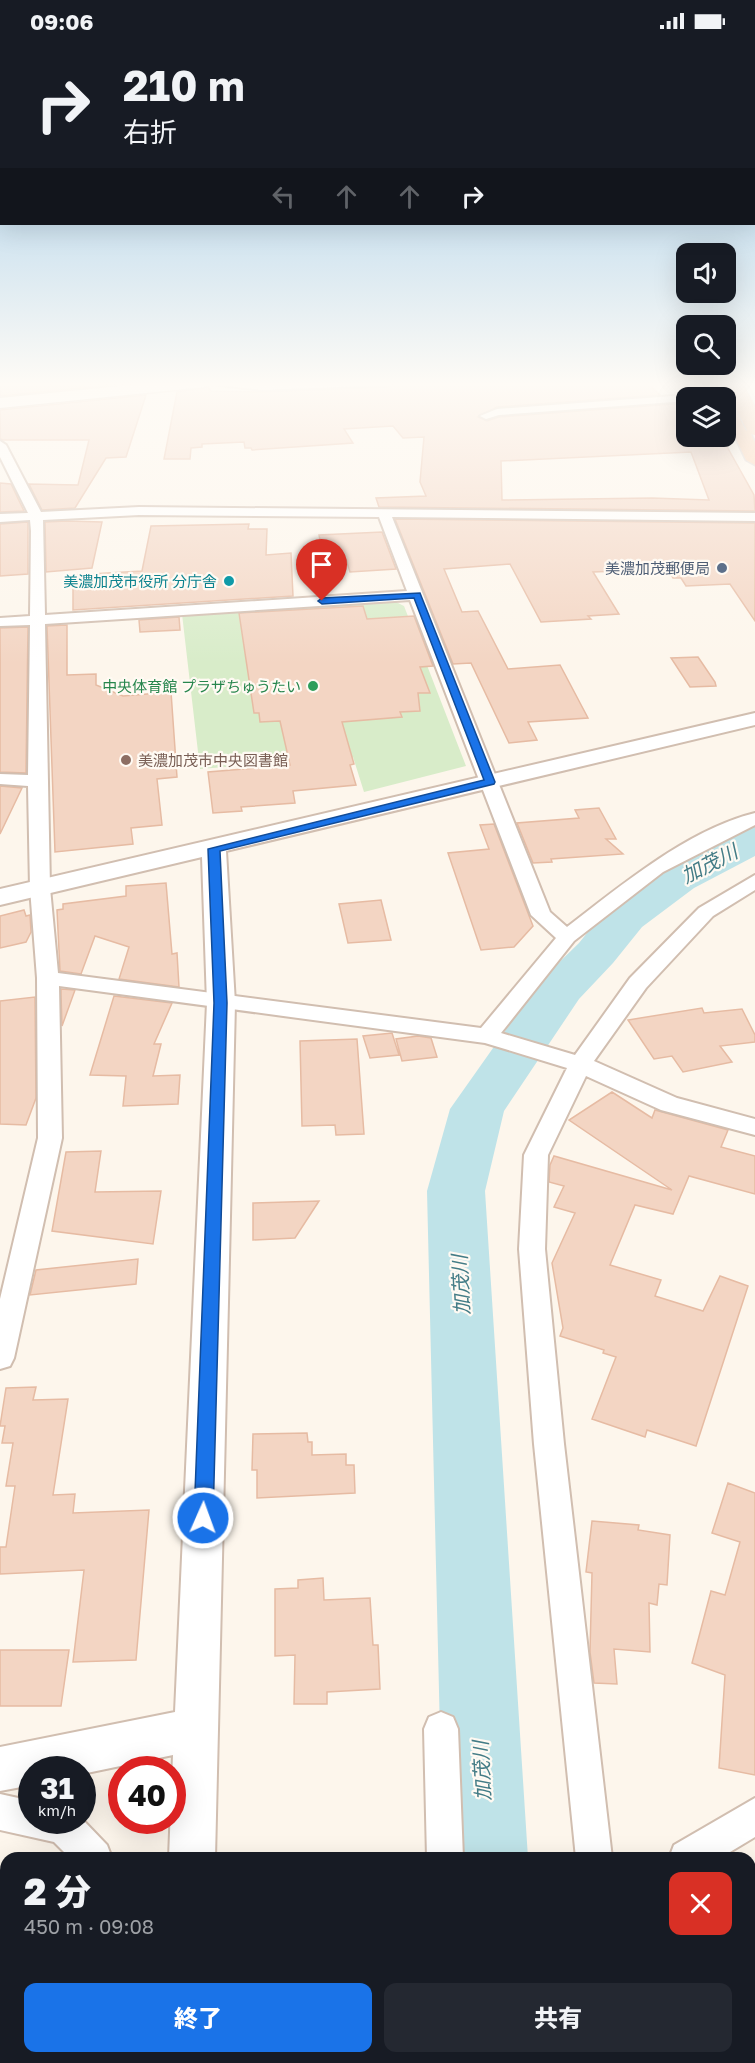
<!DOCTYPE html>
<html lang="ja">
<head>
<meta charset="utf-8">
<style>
	body { margin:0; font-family:"Golos Text","Noto Sans JP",sans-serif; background:#242831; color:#f1f3f6; height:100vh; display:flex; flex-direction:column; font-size:22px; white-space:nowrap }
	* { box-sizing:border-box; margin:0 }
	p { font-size:20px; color:#9ea1a6 }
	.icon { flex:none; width:33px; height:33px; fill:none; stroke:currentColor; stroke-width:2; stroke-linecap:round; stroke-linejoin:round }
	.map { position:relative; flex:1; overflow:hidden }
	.drawer { position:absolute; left:0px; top:1810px; width:756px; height:212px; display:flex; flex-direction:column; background:#171b24; border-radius:18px 18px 0 0; box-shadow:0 6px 24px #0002 }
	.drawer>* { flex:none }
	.hud { position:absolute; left:0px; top:0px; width:756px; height:183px; box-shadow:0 6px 24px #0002; background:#171b24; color:#f1f3f6; overflow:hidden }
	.tools { position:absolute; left:676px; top:201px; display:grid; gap:12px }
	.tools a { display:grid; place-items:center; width:60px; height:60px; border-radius:12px; background:#171b24; box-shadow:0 6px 24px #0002; font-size:30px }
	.speed { position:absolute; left:18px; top:1714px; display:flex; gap:12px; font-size:30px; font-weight:700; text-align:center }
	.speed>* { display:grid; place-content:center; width:78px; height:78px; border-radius:50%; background:#171b24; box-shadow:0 6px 24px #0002; line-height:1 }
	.speed small { font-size:15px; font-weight:400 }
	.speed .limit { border:9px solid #d22; background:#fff; color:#111 }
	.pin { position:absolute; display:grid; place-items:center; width:51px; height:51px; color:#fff; margin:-62px -26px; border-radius:50% 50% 50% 0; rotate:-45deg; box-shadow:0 0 6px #0007 }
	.pin .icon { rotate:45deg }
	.me { position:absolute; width:66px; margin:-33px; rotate:2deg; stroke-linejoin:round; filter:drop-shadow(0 0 4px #0008) }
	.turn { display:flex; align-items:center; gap:21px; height:126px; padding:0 24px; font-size:27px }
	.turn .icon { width:78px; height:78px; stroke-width:2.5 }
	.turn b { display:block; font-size:42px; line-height:51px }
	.lanes { display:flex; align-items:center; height:57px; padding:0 24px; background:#0003; justify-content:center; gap:30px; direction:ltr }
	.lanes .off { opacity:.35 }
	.round { display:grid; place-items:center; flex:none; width:63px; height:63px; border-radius:12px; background:#242831 }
	.headline { display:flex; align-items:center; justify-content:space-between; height:102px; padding:0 24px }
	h1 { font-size:36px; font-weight:800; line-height:45px }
	.button { display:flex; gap:12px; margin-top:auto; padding:12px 24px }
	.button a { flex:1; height:69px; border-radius:12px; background:#1a73e8; color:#fff; font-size:24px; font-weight:800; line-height:69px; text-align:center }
	.button a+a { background:#242831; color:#f1f3f6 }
	.status { display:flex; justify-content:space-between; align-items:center; height:42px; padding:0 30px; background:#171b24; direction:ltr }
	.status svg { height:16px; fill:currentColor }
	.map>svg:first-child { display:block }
	.green { fill:#d8ecc9 }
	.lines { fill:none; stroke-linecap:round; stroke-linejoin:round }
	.river { fill:#bfe3e8; fill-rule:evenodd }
	.building { fill:#f3d5c3; stroke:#e6bba3; stroke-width:1.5; fill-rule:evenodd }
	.minor-casing { stroke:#d1beb0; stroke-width:4 }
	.tertiary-casing { stroke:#d1beb0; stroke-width:4 }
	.secondary-casing { stroke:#d6c0b0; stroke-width:3 }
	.trunk-casing { stroke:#dad1cd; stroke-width:3 }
	.minor { fill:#fff; fill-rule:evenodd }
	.tertiary { fill:#fff; fill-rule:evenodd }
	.secondary { fill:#fff; fill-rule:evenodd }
	.trunk { fill:#f9c8a4; fill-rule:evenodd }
	.trunk-bridge-casing { stroke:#dad1cd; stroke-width:20; stroke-linecap:butt }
	.trunk-bridge { stroke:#f9c8a4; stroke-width:18 }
	.route { fill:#1a73e8; stroke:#114b97; stroke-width:1.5 }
	.service-dot { fill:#5c6f8a; stroke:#fffaf3; stroke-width:2 }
	.culture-dot { fill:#0f9aa8; stroke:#fffaf3; stroke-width:2 }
	.leisure-dot { fill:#2e9e5b; stroke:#fffaf3; stroke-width:2 }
	.education-dot { fill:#8d6e63; stroke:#fffaf3; stroke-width:2 }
	.labels { text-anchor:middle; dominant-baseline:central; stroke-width:4.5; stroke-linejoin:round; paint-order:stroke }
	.far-service-label { font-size:15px; fill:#4e5e75; stroke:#fffaf3; text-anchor:end }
	.far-culture-label { font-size:15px; fill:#0d838f; stroke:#fffaf3; text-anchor:end }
	.far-leisure-label { font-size:15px; fill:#27864d; stroke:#fffaf3; text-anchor:end }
	.far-education-label { font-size:15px; fill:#785e54; stroke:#fffaf3; text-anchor:start }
	.water-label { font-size:20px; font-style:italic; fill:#437c86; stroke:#fffaf3 }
</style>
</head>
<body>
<div class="status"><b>09:06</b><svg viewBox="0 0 49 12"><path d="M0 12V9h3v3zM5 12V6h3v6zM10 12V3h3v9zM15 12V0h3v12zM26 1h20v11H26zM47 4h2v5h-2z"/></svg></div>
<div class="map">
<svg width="755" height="2021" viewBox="0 0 755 2021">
	<rect width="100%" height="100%" fill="#fdf6ec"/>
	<path class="green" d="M 394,559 L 404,564 L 466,724 L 364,750 L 353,715 L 200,727 L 182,572 Z"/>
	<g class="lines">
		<path class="river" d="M 755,784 L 755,814 L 694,846 L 642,885 L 613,921 L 579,957 L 504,1069 L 485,1149 L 528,1816 L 443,1816 L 427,1149 L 450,1067 L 541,938 L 579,901 L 608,865 L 662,826 L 740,788 Z
			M 453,2016 L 547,2016 L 548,2021 L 454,2021 Z"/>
	</g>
	<path class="building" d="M 0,340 L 52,340 L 51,343 L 65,344 L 144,340 L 0,354 Z
		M 395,340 L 646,340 L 660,353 L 497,365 L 478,375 L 487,379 L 499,375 L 687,361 L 687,394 L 721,394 L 754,453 L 755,469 L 379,465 L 376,456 L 426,454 L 420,440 L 424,395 L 403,396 L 393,384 L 344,387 L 353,401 L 252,408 L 251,406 L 245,406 L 244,400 L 202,402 L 202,405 L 191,406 L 190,417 L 164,417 L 177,350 L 208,345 L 211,349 L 262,350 L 388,345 ZM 691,410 L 709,458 L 652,456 L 502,458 L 501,419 Z
		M 146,353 L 126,415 L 106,416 L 75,466 L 42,468 L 29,442 L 78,443 L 89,398 L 3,398 L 0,397 L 0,368 Z
		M 0,441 L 11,442 L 24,469 L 0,470 Z
		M 395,477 L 755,481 L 755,579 L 730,542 L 686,544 L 681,536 L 673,536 L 668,527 L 593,530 L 619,572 L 588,574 L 591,577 L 541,580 L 510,522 L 444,527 L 462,570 L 478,569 L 508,627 L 560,623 L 588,676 L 528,680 L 537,698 L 509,701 L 471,621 L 453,622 Z
		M 67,479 L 102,480 L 92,526 L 46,530 L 45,480 Z
		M 28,480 L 28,532 L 0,534 L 0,482 Z
		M 249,482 L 248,487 L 267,487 L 266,513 L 291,511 L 293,554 L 73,568 L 73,533 L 142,529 L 151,484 Z
		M 382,490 L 396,527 L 350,530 L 346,517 L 324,517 L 319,493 Z
		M 363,564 L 367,577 L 414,574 L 433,624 L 420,625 L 430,651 L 418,651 L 420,669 L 400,670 L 402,675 L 342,680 L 354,722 L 350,723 L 356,743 L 293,749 L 295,761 L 241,765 L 242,769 L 213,771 L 208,730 L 290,723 L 280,679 L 260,680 L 259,671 L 254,671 L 239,571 Z
		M 179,575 L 180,588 L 140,590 L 139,578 Z
		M 67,583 L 67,633 L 96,632 L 96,643 L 123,654 L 171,650 L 177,735 L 157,737 L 162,783 L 131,786 L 133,802 L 55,810 L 47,584 Z
		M 28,585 L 26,731 L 0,730 L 0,586 Z
		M 698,615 L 715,640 L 716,644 L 690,645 L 671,616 Z
		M 0,744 L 22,746 L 0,792 Z
		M 599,766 L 616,797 L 606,797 L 623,812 L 551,817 L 552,820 L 533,821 L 517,781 L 579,776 L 575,768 Z
		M 494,782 L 533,884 L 514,905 L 481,908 L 448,811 L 489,807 L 480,783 Z
		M 166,841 L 172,912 L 177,911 L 179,945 L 119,937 L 129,905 L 95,894 L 81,932 L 60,929 L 57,868 L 63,867 L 63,862 L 126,854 L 126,844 Z
		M 381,858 L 391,898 L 348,901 L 339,862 Z
		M 24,868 L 26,874 L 30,873 L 31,890 L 26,900 L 0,906 L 0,874 Z
		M 61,947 L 75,948 L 62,984 L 61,952 Z
		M 114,954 L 172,961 L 154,1002 L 161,1002 L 153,1034 L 180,1033 L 178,1062 L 123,1064 L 126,1034 L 90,1033 Z
		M 35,955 L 36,1056 L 26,1083 L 0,1082 L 0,959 Z
		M 702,966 L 704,971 L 742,967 L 755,993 L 755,1000 L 720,1004 L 732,1020 L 683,1030 L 672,1014 L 654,1017 L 628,978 Z
		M 392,991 L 399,1013 L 370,1016 L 363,994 Z
		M 418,994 L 431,996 L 437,1015 L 402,1019 L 396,997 Z
		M 357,997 L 364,1092 L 336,1093 L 335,1083 L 302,1084 L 300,999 Z
		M 612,1050 L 652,1076 L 655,1068 L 728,1088 L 721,1105 L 755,1114 L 755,1152 L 689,1134 L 673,1172 L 635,1163 L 610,1223 L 661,1238 L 655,1254 L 703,1269 L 720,1234 L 748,1244 L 696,1404 L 647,1388 L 645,1395 L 592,1377 L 616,1315 L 603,1311 L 604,1308 L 560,1294 L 563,1286 L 552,1221 L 575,1171 L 554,1165 L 564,1144 L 549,1140 L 550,1123 L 554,1114 L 672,1148 L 569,1078 Z
		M 101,1109 L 95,1150 L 161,1149 L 153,1202 L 52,1189 L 66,1110 Z
		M 319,1159 L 295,1196 L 253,1198 L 253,1161 Z
		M 138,1217 L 136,1242 L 30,1253 L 36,1228 Z
		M 36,1345 L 33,1358 L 68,1357 L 53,1453 L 75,1452 L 73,1471 L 149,1468 L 136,1618 L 73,1620 L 84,1528 L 0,1532 L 0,1505 L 6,1505 L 15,1444 L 6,1444 L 13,1401 L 2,1401 L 5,1384 L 0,1384 L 6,1346 Z
		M 307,1391 L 308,1400 L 312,1400 L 312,1413 L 346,1412 L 346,1423 L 354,1423 L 355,1451 L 257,1456 L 257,1428 L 252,1428 L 253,1392 Z
		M 728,1441 L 755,1451 L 755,1733 L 719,1726 L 725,1633 L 692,1621 L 711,1549 L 725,1553 L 740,1500 L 712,1491 Z
		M 592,1479 L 639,1483 L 638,1488 L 670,1493 L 667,1543 L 659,1542 L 657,1563 L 649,1561 L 650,1610 L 614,1607 L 617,1642 L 594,1641 L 590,1610 L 592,1531 L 586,1530 Z
		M 323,1536 L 324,1558 L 370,1556 L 373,1603 L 378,1603 L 380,1647 L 327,1650 L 327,1662 L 294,1662 L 295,1613 L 275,1614 L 275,1547 L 298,1546 L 298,1538 Z
		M 0,1608 L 69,1608 L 61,1664 L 0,1664 Z"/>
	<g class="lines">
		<defs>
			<path id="minor" d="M 214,340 L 393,340 L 388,343 L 262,348 L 219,343 Z
				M 687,353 L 692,356 L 687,356 L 687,359 L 499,373 L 486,377 L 480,374 L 497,367 Z
				M 0,399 L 6,403 L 41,470 L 139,465 L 755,471 L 755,479 L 392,475 L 550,870 L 567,885 C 622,843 687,788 755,771 L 755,783 L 663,830 L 574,899 L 501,991 L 575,1013 L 630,936 L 699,866 L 755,833 L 755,848 L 713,874 L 646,946 L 594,1019 L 677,1056 L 755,1077 L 755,1093 L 661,1068 L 586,1034 L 548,1113 L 545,1207 L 564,1402 L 612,1816 L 576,1816 L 534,1402 L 519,1207 L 524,1113 L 567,1026 L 485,1001 L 59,944 L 62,1096 L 14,1316 L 10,1324 L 0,1327 L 0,1257 L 38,1096 L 37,936 L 30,846 L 28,744 L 0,742 L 0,732 L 28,733 L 30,583 L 0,584 L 0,576 L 30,574 L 31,489 L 30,478 L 0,480 L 0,472 L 28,471 L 0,415 ZM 139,473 L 379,475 L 407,549 L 45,573 L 43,478 ZM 410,558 L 531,873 L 556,896 L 481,986 L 58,931 L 50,846 L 45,582 Z
				M 441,1670 L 453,1675 L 458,1687 L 463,1816 L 427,1816 L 424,1687 L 429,1675 Z
				M 0,1752 L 32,1759 L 32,1779 L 82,1777 L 107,1803 L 112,1816 L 70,1816 L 54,1800 L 0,1788 Z
				M 755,1756 L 755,1795 L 720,1816 L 669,1816 L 674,1803 Z
				M 431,2016 L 471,2016 L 471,2021 L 431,2021 Z"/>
			<path id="tertiary" d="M 755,671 L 755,683 L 226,809 L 235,961 L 215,1816 L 169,1816 L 173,1713 L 82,1732 L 82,1728 L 32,1728 L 32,1743 L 0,1749 L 0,1705 L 175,1670 L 207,961 L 202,815 L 0,863 L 0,847 Z
				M 161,2016 L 211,2016 L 211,2021 L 161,2021 Z"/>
			<path id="secondary" d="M 162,340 L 212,340 L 204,345 L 0,366 L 0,356 Z"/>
			<path id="trunk" d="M 726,354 L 734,359 L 755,400 L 755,423 L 746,418 L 726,376 L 726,356 L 720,356 Z"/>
		</defs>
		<use href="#minor" class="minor-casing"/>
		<use href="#tertiary" class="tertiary-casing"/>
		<use href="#secondary" class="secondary-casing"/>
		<use href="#trunk" class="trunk-casing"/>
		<use href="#minor" class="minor"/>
		<use href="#tertiary" class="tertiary"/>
		<use href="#secondary" class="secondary"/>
		<use href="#trunk" class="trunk"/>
		<defs>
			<path id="trunk-bridge" d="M 732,340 L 755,384"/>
		</defs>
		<use href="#trunk-bridge" class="trunk-bridge-casing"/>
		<use href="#trunk-bridge" class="trunk-bridge"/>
	</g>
	<linearGradient id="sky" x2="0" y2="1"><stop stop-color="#97c7e8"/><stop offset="0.55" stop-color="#fefbf6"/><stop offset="1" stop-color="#fefbf6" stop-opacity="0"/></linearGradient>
	<rect width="755" height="622" fill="url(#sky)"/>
	<path class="route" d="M 420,551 L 495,740 L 494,742 L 220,809 L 227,961 L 213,1476 L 210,1482 L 203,1484 L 197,1482 L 194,1476 L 214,961 L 208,807 L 484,738 L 414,556 L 322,562 L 318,559 L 322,556 Z"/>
	<circle class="service-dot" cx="722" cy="526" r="6"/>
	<circle class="culture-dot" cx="229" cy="539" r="6"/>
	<circle class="leisure-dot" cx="313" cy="644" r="6"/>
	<circle class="education-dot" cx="126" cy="718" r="6"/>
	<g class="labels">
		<g class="far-service-label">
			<text x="710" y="526">美濃加茂郵便局</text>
		</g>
		<g class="far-culture-label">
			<text x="217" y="539">美濃加茂市役所 分庁舎</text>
		</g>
		<g class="far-leisure-label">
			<text x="301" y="644">中央体育館 プラザちゅうたい</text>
		</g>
		<g class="far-education-label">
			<text x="138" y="718">美濃加茂市中央図書館</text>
		</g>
		<g class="water-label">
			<text transform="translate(709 821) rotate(-27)">加茂川</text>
			<text transform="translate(460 1243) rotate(-93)">加茂川</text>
			<text transform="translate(481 1729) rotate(-93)">加茂川</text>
		</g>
	</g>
</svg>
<div class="tools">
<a><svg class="icon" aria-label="sound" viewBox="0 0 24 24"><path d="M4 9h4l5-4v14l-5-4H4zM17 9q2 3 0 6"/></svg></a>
<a><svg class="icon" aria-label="search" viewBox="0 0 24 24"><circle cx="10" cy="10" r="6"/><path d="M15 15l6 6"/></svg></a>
<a><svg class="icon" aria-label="layers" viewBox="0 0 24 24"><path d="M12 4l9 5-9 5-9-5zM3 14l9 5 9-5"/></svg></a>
</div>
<div class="speed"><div>31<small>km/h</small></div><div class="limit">40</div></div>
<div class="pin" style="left:322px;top:559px;background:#d93025"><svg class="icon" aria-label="arrive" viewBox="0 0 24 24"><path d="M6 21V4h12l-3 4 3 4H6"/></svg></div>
<svg class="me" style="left:203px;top:1476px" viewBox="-20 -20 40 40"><circle r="17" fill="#1a73e8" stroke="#fff" stroke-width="3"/><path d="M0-11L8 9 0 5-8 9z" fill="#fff"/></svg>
<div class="hud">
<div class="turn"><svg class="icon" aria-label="right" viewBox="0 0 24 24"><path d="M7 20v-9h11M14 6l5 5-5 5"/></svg><div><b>210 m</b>右折</div></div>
<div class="lanes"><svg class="icon off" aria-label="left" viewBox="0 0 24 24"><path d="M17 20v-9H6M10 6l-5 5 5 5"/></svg><svg class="icon off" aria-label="ahead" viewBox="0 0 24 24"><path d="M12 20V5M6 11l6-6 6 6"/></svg><svg class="icon off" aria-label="ahead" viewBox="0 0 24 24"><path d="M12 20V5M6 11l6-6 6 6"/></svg><svg class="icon" aria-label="right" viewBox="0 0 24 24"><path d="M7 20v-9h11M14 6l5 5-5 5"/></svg></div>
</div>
<section class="drawer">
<div class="headline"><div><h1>2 分</h1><p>450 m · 09:08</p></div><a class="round" style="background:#d93025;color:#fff"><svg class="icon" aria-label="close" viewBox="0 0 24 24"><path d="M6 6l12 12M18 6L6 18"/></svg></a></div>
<div class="button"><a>終了</a><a>共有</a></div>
</section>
</div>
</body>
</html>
